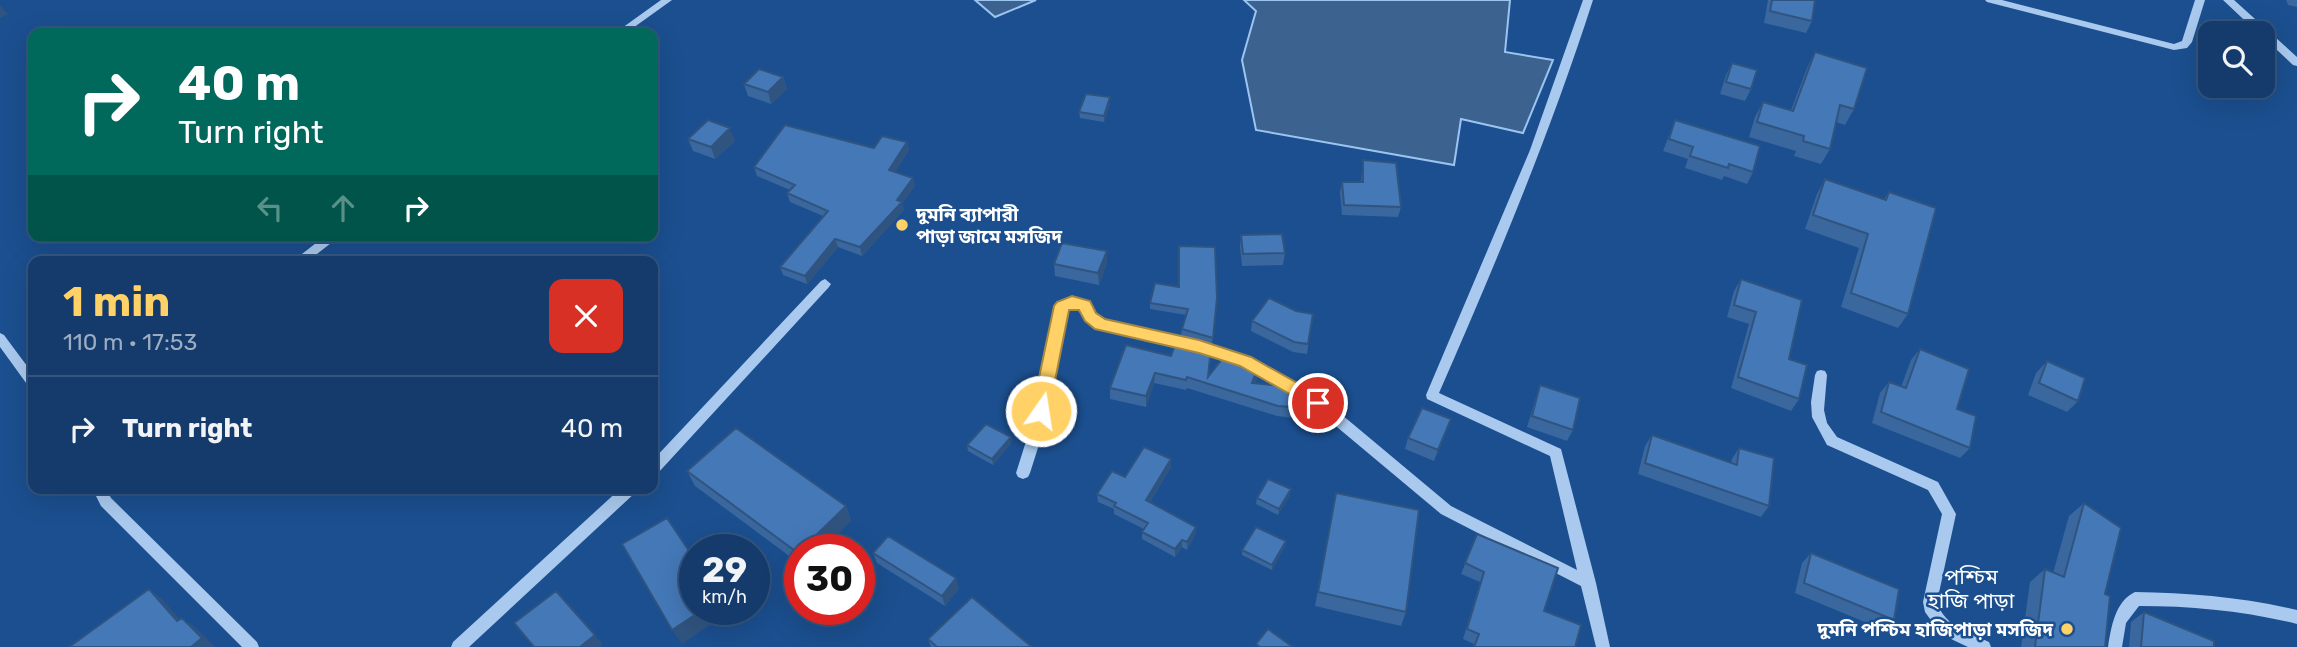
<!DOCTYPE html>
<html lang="en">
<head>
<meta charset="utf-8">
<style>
	body { margin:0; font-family:Rubik,"Noto Sans Bengali",sans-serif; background:#214673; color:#f1f3f6; height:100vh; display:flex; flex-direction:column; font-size:26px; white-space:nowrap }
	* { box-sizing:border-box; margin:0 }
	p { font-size:23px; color:#9dadc1 }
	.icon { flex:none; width:38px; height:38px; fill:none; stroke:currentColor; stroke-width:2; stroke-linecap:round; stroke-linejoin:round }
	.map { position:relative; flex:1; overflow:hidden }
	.panel { position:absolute; left:28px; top:256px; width:630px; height:238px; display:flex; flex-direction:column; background:#143b6b; border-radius:14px; box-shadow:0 7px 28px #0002,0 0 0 2px #33557e }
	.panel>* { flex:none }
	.hud { position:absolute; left:28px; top:28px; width:630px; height:214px; border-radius:14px; box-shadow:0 7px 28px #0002,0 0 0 2px #33557e; background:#00695c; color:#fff; overflow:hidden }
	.tools { position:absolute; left:2198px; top:21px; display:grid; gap:14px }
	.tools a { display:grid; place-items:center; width:77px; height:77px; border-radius:14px; background:#143b6b; box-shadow:0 7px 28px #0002,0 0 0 2px #33557e; font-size:35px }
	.speed { position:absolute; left:679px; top:534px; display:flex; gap:14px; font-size:35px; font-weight:700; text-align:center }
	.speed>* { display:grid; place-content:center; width:91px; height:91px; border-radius:50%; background:#143b6b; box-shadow:0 7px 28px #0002,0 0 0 2px #33557e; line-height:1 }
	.speed small { font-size:18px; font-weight:400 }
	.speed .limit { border:10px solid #d22; background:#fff; color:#111 }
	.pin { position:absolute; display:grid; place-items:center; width:60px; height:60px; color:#fff; margin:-30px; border:4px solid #fff; border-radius:50%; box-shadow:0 2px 7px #0007 }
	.me { position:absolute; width:77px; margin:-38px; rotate:13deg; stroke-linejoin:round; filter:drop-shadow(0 0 5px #0008) }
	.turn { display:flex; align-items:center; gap:24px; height:147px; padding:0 35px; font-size:32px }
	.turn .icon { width:91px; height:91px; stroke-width:2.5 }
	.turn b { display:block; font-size:49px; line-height:60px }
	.lanes { display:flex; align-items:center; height:66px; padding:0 35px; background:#0003; justify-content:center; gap:35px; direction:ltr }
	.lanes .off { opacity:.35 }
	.round { display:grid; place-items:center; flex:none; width:74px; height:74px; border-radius:14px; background:#214673 }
	.summary { display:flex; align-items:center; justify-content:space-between; height:119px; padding:0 35px }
	h1 { font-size:42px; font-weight:700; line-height:52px; color:#ffd166 }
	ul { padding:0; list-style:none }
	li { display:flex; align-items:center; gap:21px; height:105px; padding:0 35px; border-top:2px solid #33557e }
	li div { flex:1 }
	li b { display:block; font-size:26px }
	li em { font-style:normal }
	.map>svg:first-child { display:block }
	.water { fill:#3c6290; stroke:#9cc4f0; stroke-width:2 }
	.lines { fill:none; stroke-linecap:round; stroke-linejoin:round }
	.minor { fill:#a9c9ee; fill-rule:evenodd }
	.wall { fill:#3a679d }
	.shaded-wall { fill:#305480 }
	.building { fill:#4478b7; stroke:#305480; stroke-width:2 }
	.route { fill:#ffd166; stroke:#a68842; stroke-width:2 }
	.poi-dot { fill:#ffd166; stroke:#1b4f8f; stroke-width:2.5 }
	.labels { text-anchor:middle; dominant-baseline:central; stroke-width:5; stroke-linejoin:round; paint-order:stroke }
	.poi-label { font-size:19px; font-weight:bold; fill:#fff; stroke:#1b4f8f; text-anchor:start }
	.neighbourhood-label { font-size:21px; fill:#fff; stroke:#1b4f8f }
</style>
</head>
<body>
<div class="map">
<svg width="2297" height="647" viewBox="0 0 2297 647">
	<rect width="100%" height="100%" fill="#1b4f8f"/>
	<path class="water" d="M 975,0 L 1036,0 L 995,17 Z
		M 1244,0 L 1510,0 L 1505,52 L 1553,60 L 1523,133 L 1461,119 L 1454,165 L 1256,130 L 1242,60 L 1256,11 Z"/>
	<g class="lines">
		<path class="minor" d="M 661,0 L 672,0 L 626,33 L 615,33 Z
			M 1583,0 L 1593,0 C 1550,134 1496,263 1439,393 L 1561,449 L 1596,583 L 1610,647 L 1596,647 L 1581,586 L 1441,514 L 1313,407 L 1241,366 L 1199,352 L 1097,328 L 1075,308 L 1067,309 L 1042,435 L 1030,473 L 1028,477 L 1023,479 L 1018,477 L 1016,473 L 1028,435 L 1056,306 L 1058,303 L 1075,298 L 1088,304 L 1105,321 L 1199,342 L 1249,358 L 1323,399 L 1451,506 L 1577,570 L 1550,456 L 1427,399 L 1426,395 L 1530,150 Z
			M 1985,0 L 2002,0 L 2174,44 L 2182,41 L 2195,0 L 2205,0 L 2192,42 L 2187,48 L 2174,50 L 1987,2 Z
			M 2223,0 L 2234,0 L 2297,57 L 2297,66 L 2293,65 L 2263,37 L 2263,33 L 2258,33 Z
			M 325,236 L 340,236 L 308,261 L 293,261 Z
			M 825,279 L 831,284 L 829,287 L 658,473 L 653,475 L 653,460 L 821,281 Z
			M 0,333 L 4,335 L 33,374 L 33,388 L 29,387 L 0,347 Z
			M 1821,370 L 1825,371 L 1827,375 L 1824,410 L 1827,423 L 1837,437 L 1938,482 L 1956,514 L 1937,602 C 1944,626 1969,633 1989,642 L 1991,647 L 1968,647 L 1953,640 L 1938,630 L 1925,612 L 1923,602 L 1942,514 L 1928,490 L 1827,445 L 1812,417 L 1811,402 L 1815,375 L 1817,371 Z
			M 92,488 L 106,488 L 111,498 L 257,642 L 259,647 L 242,647 L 101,506 Z
			M 621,488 L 638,488 L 636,492 L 469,647 L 451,647 L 453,642 Z
			M 2135,592 C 2190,593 2243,597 2297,610 L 2297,624 C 2245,611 2192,606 2139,606 L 2126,623 L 2122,647 L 2108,647 C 2111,628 2115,601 2135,592 Z"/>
	</g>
	<path class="wall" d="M 1768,0 L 1815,0 L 1812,21 L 1806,33 L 1764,23 Z
		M 2286,0 L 2297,0 L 2297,7 L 2288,5 Z
		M 1815,52 L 1854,109 L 1845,125 L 1836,122 L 1830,149 L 1821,164 L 1794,156 L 1796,151 L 1749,137 L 1755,117 L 1763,102 L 1791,110 L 1807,68 Z
		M 1732,63 L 1751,89 L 1745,101 L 1720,94 L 1726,75 Z
		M 783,77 L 787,89 L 771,104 L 748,96 L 744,84 Z
		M 1110,97 L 1110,103 L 1104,122 L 1080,118 L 1079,112 Z
		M 1675,120 L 1753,172 L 1747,184 L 1724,176 L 1722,180 L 1685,168 L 1688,159 L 1663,151 Z
		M 688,139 L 735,141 L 715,159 L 693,151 Z
		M 907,142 L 909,150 L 895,172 L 915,186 L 902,204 L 904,210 L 862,256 L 838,247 L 807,284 L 783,275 L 780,267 L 823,216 L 790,202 L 787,193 L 790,190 L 757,176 L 754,167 L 874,148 Z
		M 1363,160 L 1401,207 L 1398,217 L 1342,215 L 1340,192 L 1342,182 L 1361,182 Z
		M 1825,179 L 1884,199 L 1889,192 L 1908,314 L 1898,328 L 1841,307 L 1859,248 L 1805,229 L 1817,194 Z
		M 1241,235 L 1285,253 L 1283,265 L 1242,266 L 1240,247 Z
		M 1107,263 L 1099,285 L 1055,276 L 1054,264 Z
		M 1741,279 L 1789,359 L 1799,399 L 1791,411 L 1731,388 L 1749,324 L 1727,317 L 1734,291 Z
		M 1217,298 L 1212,344 L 1181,335 L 1182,329 L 1186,315 L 1150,309 L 1150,303 Z
		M 1296,311 L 1313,314 L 1307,354 L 1293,352 L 1251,331 L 1252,321 Z
		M 1920,349 L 1957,409 L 1970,448 L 1960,458 L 1872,423 L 1880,393 L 1889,382 L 1901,387 L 1911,360 Z
		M 1171,356 L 1211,359 L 1208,376 L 1258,367 L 1257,378 L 1255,383 L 1303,408 L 1301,419 L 1277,416 L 1187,388 L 1186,390 L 1154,383 L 1146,407 L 1110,399 L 1110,388 Z
		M 2047,361 L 2078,401 L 2067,412 L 2028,395 L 2036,373 Z
		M 1540,385 L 1573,430 L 1567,441 L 1527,427 L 1536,397 Z
		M 1447,430 L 1434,461 L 1405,449 L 1408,438 Z
		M 1652,435 L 1731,463 L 1732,459 L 1739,448 L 1769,506 L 1761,517 L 1638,474 L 1645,446 Z
		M 1011,443 L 993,465 L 968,451 L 967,445 Z
		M 1171,459 L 1171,467 L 1150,502 L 1196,527 L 1195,535 L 1187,550 L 1182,547 L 1175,557 L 1142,539 L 1142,532 L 1144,529 L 1114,514 L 1114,509 L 1098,502 L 1097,494 L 1125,477 Z
		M 687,471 L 846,506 L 851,521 L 800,550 L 800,564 L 695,486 Z
		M 1336,493 L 1406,612 L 1401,626 L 1315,606 Z
		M 1290,495 L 1278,515 L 1256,504 L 1257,498 Z
		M 2084,503 L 2105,594 L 2105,647 L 2021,647 L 2030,582 L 2045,569 L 2053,573 L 2069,516 Z
		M 1477,534 L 1544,611 L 1575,647 L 1473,647 L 1474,644 L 1463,639 L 1480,582 L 1461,574 Z
		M 1286,541 L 1285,546 L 1272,570 L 1242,555 L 1242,550 Z
		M 873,553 L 959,588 L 945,606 L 877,563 Z
		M 1811,553 L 1894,620 L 1884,630 L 1795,593 L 1802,563 Z
		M 2144,612 L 2214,647 L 2129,647 L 2131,622 Z
		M 928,639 L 1032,647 L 931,647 Z"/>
	<path class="shaded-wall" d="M 0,5 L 8,14 L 0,18 Z
		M 783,77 L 787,89 L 771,104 L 768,92 Z
		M 1110,97 L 1110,103 L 1104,122 L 1104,116 Z
		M 730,128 L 735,141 L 715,159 L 711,147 Z
		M 907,142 L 909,150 L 891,179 L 889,170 Z
		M 913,178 L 915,186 L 902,204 L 904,210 L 862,256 L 860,247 Z
		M 835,239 L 838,247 L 807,284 L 805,276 Z
		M 1107,251 L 1107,263 L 1099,285 L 1098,273 Z
		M 1258,367 L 1257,378 L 1250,393 L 1252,383 Z
		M 1155,373 L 1154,383 L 1146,407 L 1146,396 Z
		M 1451,419 L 1447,430 L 1434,461 L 1438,450 Z
		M 1011,437 L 1011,443 L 993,465 L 992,459 Z
		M 1171,459 L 1171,467 L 1146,508 L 1146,500 Z
		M 1291,489 L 1290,495 L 1278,515 L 1279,509 Z
		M 846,506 L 851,521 L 823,550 L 801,550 Z
		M 1196,527 L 1195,535 L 1187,550 L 1187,542 Z
		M 1182,540 L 1182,547 L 1175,557 L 1175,549 Z
		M 1286,541 L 1285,546 L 1272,570 L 1272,565 Z
		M 956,578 L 959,588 L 945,606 L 942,596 Z
		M 149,589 L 162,599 L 190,631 L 177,621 Z
		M 704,609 L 726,609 L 728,612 L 682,644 L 672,630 Z
		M 182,618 L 195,627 L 215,647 L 191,647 Z
		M 595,635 L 603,645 L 600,647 L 580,647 Z"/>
	<path class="building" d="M 1772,0 L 1815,0 L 1812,21 L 1770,11 Z
		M 1815,52 L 1867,68 L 1854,109 L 1840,105 L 1830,149 L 1803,141 L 1804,136 L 1757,122 L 1763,102 L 1793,111 Z
		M 1732,63 L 1757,70 L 1751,89 L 1726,82 Z
		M 759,69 L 783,77 L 768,92 L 744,84 Z
		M 1086,94 L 1110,97 L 1104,116 L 1079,112 Z
		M 708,120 L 730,128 L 711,147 L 688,139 Z
		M 1675,120 L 1760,146 L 1753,172 L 1729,164 L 1728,168 L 1690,156 L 1693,147 L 1669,139 Z
		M 785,125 L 874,148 L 882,136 L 907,142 L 889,170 L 913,178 L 897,200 L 902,202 L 860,247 L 835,239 L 805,276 L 780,267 L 828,211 L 787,193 L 795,185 L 754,167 Z
		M 1363,160 L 1396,163 L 1401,207 L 1344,205 L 1342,182 L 1363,182 Z
		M 1825,179 L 1886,200 L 1889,192 L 1936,208 L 1908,314 L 1851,293 L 1868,234 L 1813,215 Z
		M 1282,234 L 1285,253 L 1243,254 L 1241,235 Z
		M 1062,243 L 1107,251 L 1098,273 L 1054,264 Z
		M 1179,246 L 1215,247 L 1217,298 L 1213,338 L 1182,329 L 1188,309 L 1150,303 L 1155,283 L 1179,287 Z
		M 1741,279 L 1802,300 L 1789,359 L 1807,365 L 1799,399 L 1738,377 L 1756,312 L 1734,305 Z
		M 1269,298 L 1296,311 L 1313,314 L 1308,344 L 1294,342 L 1252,321 Z
		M 1177,339 L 1211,348 L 1208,377 L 1226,354 L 1246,360 L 1258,367 L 1252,383 L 1293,387 L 1304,393 L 1303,408 L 1278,406 L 1187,377 L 1186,380 L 1155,373 L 1146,396 L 1110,388 L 1126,345 L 1171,356 Z
		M 1920,349 L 1969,369 L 1957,409 L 1976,416 L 1970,448 L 1881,412 L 1889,382 L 1906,388 Z
		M 2047,361 L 2085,378 L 2078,401 L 2039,383 Z
		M 1540,385 L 1580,398 L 1573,430 L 1532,416 Z
		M 1422,408 L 1451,419 L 1438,450 L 1408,438 Z
		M 986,424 L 1011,437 L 992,459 L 967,445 Z
		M 736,428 L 846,506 L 801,550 L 800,550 L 798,553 L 687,471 Z
		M 1652,435 L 1737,465 L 1739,448 L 1774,458 L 1769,506 L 1645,463 Z
		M 1144,447 L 1171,459 L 1146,500 L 1196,527 L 1187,542 L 1182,540 L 1175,549 L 1142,532 L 1148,523 L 1114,506 L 1116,503 L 1097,494 L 1112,471 L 1125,477 Z
		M 1268,479 L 1291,489 L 1279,509 L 1257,498 Z
		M 1336,493 L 1419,510 L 1406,612 L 1318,592 Z
		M 2084,503 L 2121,528 L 2105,594 L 2110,596 L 2105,647 L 2035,647 L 2045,569 L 2064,577 Z
		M 667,518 L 695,560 L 695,609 L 704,609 L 672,630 L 622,544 Z
		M 1256,527 L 1286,541 L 1272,565 L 1242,550 Z
		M 1477,534 L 1558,568 L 1544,611 L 1581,625 L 1575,647 L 1474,647 L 1479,634 L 1467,629 L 1484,572 L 1465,563 Z
		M 888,536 L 956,578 L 942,596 L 873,553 Z
		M 1811,553 L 1899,589 L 1894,620 L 1804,583 Z
		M 149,589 L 177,621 L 182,618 L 202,638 L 191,647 L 69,647 Z
		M 556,591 L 595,635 L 580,647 L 534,647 L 514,623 Z
		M 972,597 L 1032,647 L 937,647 L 928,639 Z
		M 2144,612 L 2214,641 L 2214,647 L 2141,647 Z
		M 1268,629 L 1293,647 L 1260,647 L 1256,644 Z"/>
	<path class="route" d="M 1072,296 L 1090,301 L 1096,313 L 1105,319 L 1199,340 L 1251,357 L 1324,398 L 1327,403 L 1324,408 L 1318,410 L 1240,366 L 1199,353 L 1095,329 L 1085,321 L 1079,310 L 1069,310 L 1049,411 L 1047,415 L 1035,415 L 1032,411 L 1054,306 L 1057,302 Z"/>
	<g class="poi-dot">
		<circle cx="902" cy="225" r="7"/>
		<circle cx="2067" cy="629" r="7"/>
	</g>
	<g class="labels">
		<g class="poi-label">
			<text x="916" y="214">দুমনি ব্যাপারী<tspan x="916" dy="22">পাড়া জামে মসজিদ</tspan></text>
			<text x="2053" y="629" text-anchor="end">দুমনি পশ্চিম হাজিপাড়া মসজিদ</text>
		</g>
		<g class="neighbourhood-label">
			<text x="1971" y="576">পশ্চিম<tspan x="1971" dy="24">হাজি পাড়া</tspan></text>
		</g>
	</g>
</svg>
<div class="tools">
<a><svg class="icon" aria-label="search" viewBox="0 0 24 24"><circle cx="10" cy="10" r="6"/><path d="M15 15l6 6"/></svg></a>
</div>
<div class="speed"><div>29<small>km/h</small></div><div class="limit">30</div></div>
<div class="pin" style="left:1318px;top:403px;background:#d93025"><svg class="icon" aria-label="arrive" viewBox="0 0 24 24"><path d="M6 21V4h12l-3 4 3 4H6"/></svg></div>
<svg class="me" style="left:1041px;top:411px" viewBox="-20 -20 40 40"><circle r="17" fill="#ffd166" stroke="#fff" stroke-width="3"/><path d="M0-11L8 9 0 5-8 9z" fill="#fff"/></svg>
<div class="hud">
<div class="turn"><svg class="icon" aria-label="right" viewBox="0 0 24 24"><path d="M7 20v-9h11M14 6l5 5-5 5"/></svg><div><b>40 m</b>Turn right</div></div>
<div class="lanes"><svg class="icon off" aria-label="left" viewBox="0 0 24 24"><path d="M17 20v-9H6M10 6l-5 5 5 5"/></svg><svg class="icon off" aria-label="ahead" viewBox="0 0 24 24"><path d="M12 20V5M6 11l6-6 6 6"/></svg><svg class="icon" aria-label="right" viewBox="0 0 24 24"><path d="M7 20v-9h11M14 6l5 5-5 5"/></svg></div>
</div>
<section class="panel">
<div class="summary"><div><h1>1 min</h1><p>110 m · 17:53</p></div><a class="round" style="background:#d93025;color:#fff"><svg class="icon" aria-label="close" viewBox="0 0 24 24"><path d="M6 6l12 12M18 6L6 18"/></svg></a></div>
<ul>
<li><svg class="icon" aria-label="right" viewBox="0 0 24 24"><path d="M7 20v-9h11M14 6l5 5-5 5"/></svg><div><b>Turn right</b></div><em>40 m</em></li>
</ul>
</section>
</div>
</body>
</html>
